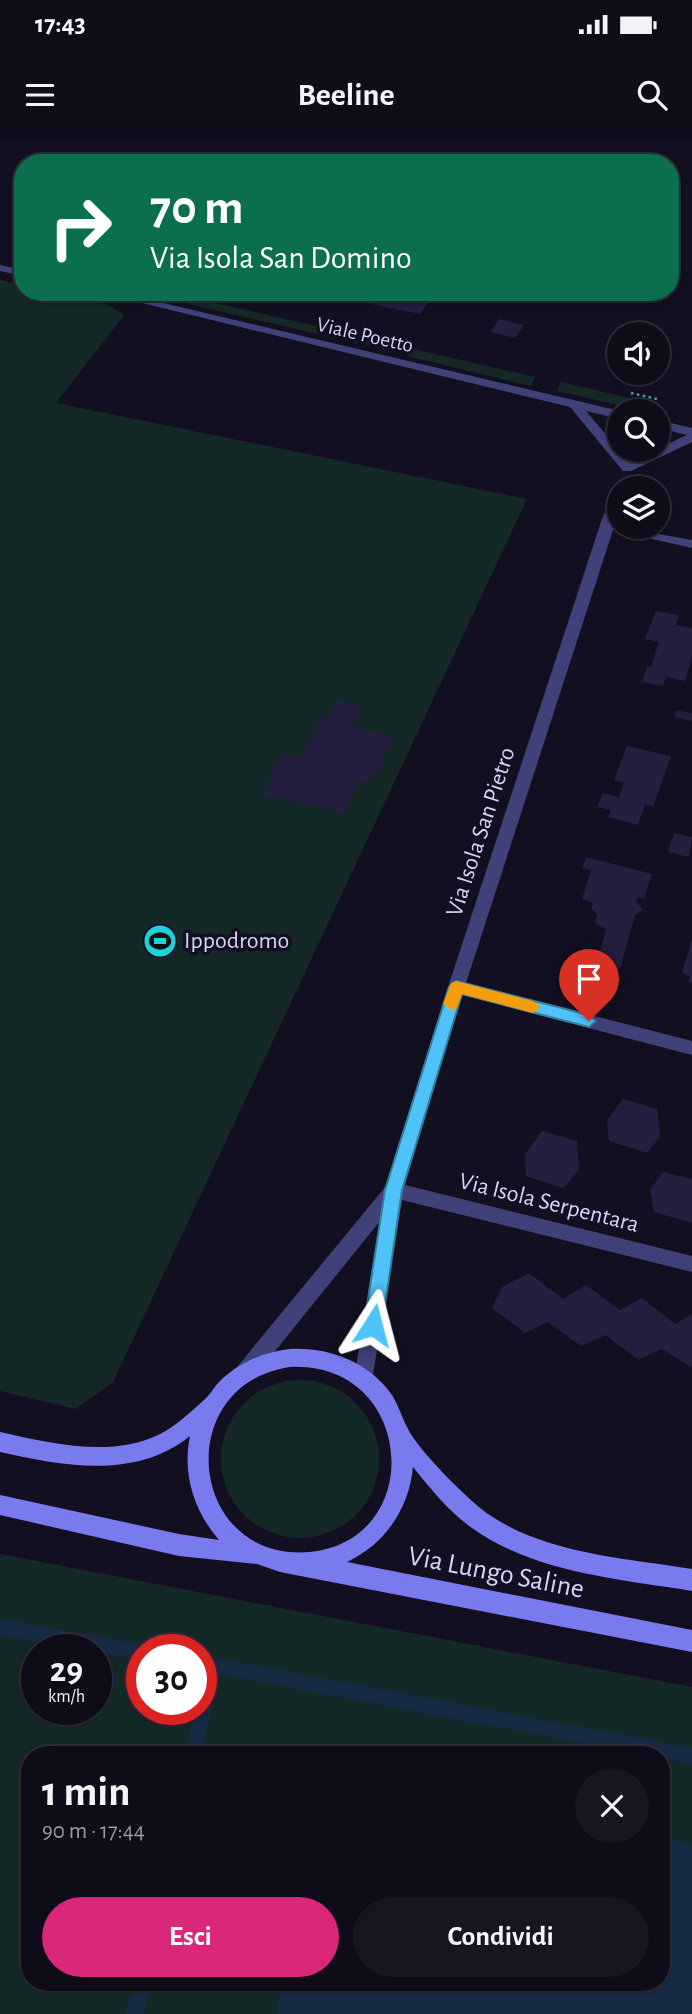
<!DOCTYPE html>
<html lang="it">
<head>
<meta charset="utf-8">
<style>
	body { margin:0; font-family:"Alegreya Sans",sans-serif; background:#171521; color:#f1f3f6; height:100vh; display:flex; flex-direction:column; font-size:26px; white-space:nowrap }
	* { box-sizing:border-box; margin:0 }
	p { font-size:23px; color:#9b9ba2 }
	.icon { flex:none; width:38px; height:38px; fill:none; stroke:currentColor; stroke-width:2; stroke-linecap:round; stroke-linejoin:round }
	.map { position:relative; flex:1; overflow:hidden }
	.side { position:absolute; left:21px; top:1606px; width:649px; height:245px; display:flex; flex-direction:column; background:#0e0c18; border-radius:28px; box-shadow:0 2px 5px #0004,0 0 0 2px #2e2c37 }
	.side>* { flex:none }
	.top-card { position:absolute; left:14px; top:14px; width:665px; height:147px; border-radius:28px; box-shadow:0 2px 5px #0004,0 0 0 2px #2e2c37; background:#0b6e4f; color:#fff; overflow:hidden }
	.fabs { position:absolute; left:607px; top:182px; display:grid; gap:14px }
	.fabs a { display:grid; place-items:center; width:63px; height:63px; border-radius:50%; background:#0e0c18; box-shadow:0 2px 5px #0004,0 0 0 2px #2e2c37; font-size:35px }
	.speed { position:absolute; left:21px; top:1494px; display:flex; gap:14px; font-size:35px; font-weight:700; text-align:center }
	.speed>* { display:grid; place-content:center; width:91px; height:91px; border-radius:50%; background:#0e0c18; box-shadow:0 2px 5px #0004,0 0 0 2px #2e2c37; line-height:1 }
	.speed small { font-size:18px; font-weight:400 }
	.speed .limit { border:10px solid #d22; background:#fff; color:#111 }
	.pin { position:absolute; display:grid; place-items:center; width:60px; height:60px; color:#fff; margin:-72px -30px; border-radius:50% 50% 50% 0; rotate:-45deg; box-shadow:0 0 7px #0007 }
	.pin .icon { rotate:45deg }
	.me { position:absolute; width:77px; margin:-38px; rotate:9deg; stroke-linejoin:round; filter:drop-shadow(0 0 5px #0008) }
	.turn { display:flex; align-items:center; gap:24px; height:147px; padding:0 21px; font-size:32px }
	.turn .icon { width:91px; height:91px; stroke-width:2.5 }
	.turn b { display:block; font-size:49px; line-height:60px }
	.round { display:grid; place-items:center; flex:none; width:74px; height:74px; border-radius:37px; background:#171521 }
	.summary { display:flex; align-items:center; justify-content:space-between; height:119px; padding:0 21px }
	h1 { font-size:42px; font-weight:700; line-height:52px }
	.cta { display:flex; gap:14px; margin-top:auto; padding:14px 21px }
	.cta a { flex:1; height:80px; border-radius:42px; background:#db2777; color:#fff; font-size:28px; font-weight:700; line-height:80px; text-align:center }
	.cta a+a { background:#171521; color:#f1f3f6 }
	.status { display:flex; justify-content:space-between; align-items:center; height:49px; padding:0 35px; background:#0e0c18; direction:ltr }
	.status svg { height:19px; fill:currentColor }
	header { display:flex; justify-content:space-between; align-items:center; height:91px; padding:0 21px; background:#0e0c18; font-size:32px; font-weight:700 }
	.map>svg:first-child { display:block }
	.green { fill:#142927; fill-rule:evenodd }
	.water { fill:#162a44 }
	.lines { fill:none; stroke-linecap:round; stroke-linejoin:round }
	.stream { fill:#162a44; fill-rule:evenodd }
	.building { fill:#241e3f }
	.path { stroke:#3da59a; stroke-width:2.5; stroke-dasharray:2.5 3.5; stroke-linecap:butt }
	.minor { fill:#414179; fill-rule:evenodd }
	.secondary { fill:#787aed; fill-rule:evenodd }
	.route { fill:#4fc3f7; stroke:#337fa1; stroke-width:2 }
	.slow { fill:#f59e0b }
	.labels { text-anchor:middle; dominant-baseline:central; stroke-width:7; stroke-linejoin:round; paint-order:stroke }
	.far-street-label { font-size:21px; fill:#d7d4f9; stroke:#121020 }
	.street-label { font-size:24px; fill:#d7d4f9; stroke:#121020 }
	.poi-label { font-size:24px; fill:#d7d4f9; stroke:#121020; text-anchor:start }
	.near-street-label { font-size:28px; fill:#d7d4f9; stroke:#121020 }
</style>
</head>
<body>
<div class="status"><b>17:43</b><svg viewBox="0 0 49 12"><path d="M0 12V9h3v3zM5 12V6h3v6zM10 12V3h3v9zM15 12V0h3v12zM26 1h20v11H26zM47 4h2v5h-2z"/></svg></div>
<header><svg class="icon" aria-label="menu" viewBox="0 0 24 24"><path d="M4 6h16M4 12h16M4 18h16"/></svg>Beeline<svg class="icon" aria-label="search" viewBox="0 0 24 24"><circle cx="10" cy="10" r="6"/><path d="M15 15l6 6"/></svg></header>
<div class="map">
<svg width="692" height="1874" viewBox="0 0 692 1874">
	<rect width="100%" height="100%" fill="#121020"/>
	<path class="green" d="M 0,140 L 23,145 L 23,152 C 57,152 96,154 124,175 L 56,263 L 527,359 L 113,1242 L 76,1269 L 0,1251 Z
		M 190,157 L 393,204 L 388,210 L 184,163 Z
		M 413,209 L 535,237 L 531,246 L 407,216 Z
		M 561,242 L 659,265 L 656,271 L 644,271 L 557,251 Z
		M221 1319a79 79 0 1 1 158 0a79 79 0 1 1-158 0Z
		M 0,1414 L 692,1547 L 692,1874 L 0,1874 ZM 37,1510 L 96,1510 L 96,1570 L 37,1570 ZM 142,1510 L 201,1510 L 201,1570 L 142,1570 ZM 30,1615 L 662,1615 L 662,1843 L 30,1843 Z"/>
	<path class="water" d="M 662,1695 L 692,1706 L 692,1874 L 277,1874 L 282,1843 L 662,1843 Z"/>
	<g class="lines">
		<path class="stream" d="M 0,1479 L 142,1504 L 147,1507 L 149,1510 L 142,1510 L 142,1520 L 0,1495 Z
			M 201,1515 L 692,1608 L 692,1624 L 662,1618 L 662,1615 L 646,1615 L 219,1534 L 201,1615 L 185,1615 L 195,1570 L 201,1570 L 201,1543 L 204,1531 L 201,1531 Z
			M 133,1843 L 151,1843 L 144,1874 L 126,1874 Z"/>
	</g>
	<path class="building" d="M 363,152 L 436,152 L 420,174 L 357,161 Z
		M 499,179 L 518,184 L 524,185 L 515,198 L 490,192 Z
		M 656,471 L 679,475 L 676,485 L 692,488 L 692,516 L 685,541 L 666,537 L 663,546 L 642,542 L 647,526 L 651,527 L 659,502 L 645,499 Z
		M 336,560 L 361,566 L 352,587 L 393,596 L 376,636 L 372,634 L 369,643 L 359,640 L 345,673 L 262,654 L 282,614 L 301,618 L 319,580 L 326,581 Z
		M 676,570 L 692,573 L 692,581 L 674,577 Z
		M 627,606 L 671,616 L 653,667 L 645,664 L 638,685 L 608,677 L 611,670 L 597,667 L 603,653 L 619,657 L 624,643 L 614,640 Z
		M 674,693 L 692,697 L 689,717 L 668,712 Z
		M 586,717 L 652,734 L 644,759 L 638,757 L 636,761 L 643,770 L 635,775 L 620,829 L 597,823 L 606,789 L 595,783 L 597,774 L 591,768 L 593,763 L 582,759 L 591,730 L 582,728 Z
		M 692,799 L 692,843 L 688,842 L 690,836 L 682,833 Z
		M 623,959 L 657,969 L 660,996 L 647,1013 L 609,1001 L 607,980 Z
		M 542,991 L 577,1001 L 579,1030 L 563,1048 L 526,1036 L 525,1014 Z
		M 663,1032 L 692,1039 L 692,1083 L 654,1072 L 650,1050 Z
		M 529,1133 L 563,1159 L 586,1145 L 620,1170 L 642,1158 L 675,1184 L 692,1174 L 692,1228 L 662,1209 L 638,1220 L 606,1195 L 581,1206 L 548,1182 L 525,1193 L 492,1168 L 502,1147 Z"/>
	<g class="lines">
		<path class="path" d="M 631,253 L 657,259"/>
		<path class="minor" d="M 0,125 L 23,130 L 23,136 L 0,131 Z
			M 97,152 L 117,152 L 620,271 L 620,279 L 586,271 L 629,322 L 687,295 L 658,288 L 658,280 L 692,288 L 692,302 L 631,331 L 623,331 L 570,267 Z
			M 620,346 L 625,348 L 620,348 L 620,371 L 616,381 L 620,387 L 692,400 L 692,408 L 613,390 L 466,843 L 692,901 L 692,915 L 462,855 L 405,1045 L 692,1116 L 692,1132 L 402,1060 L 371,1246 L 364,1248 L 357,1246 L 354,1239 L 380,1081 L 251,1241 L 244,1243 L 237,1241 L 234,1234 L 237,1227 L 386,1046 L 448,847 L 601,382 L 614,350 Z"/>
		<path class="secondary" d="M 290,1209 C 329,1207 369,1222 392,1255 C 399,1266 402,1278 408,1289 C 419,1311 467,1359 488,1374 C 546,1414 624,1418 692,1429 L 692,1451 C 619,1439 535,1433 472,1388 C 449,1372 431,1349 413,1327 C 409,1369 385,1404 347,1422 L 692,1490 L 692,1512 L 280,1432 L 257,1424 L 179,1416 L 0,1375 L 0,1355 L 179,1394 L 219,1400 C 194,1371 182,1334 190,1296 C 136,1340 62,1326 0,1312 L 0,1292 C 49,1303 111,1318 158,1295 C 175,1287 192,1271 205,1259 C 210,1255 214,1247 219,1242 C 238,1223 263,1212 290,1209 ZM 290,1227 C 415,1221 428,1400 310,1412 C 189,1423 169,1245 290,1227 Z"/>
	</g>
	<path class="route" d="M 456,841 L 589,875 L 596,881 L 589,887 L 462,854 L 402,1050 L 382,1185 L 379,1190 L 373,1193 L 367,1190 L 364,1185 L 385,1050 L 449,847 Z"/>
	<path class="slow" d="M 456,841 L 533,861 L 541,867 L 533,873 L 462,854 L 457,868 L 451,870 L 443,864 L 451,843 Z"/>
	<defs>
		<symbol id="stadium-disc" viewBox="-11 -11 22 22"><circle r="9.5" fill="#1dd2dd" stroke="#121020"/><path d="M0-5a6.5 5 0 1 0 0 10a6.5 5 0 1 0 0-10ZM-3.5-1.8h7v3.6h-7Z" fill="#111"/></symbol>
	</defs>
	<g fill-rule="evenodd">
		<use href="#stadium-disc" x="141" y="782" width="38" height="38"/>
	</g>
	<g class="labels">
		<g class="far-street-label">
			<text transform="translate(365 195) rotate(13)">Viale Poetto</text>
		</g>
		<g class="street-label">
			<text transform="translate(481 692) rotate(-72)">Via Isola San Pietro</text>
			<text transform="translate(549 1063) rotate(14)">Via Isola Serpentara</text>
		</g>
		<g class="poi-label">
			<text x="184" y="801">Ippodromo</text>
		</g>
		<g class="near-street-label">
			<text transform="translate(496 1433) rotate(11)">Via Lungo Saline</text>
		</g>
	</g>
</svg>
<div class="fabs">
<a><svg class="icon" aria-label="sound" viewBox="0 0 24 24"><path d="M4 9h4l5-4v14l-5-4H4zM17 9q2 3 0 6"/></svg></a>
<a><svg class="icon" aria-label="search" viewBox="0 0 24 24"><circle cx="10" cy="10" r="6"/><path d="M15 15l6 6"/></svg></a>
<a><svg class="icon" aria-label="layers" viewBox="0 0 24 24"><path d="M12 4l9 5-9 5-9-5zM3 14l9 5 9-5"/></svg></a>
</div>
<div class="speed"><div>29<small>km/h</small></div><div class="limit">30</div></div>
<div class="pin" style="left:589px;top:881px;background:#d93025"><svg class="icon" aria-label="arrive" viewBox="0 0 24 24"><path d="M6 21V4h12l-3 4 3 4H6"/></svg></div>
<svg class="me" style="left:373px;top:1185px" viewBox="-20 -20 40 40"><path d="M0-17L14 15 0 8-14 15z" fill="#4fc3f7" stroke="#fff" stroke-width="4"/></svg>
<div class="top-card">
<div class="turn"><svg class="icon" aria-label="right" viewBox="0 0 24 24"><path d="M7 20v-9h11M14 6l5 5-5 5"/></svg><div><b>70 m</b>Via Isola San Domino</div></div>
</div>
<section class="side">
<div class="summary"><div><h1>1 min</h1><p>90 m · 17:44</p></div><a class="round"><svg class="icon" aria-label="close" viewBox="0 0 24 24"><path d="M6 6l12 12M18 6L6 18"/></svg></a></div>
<div class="cta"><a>Esci</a><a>Condividi</a></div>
</section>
</div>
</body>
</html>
